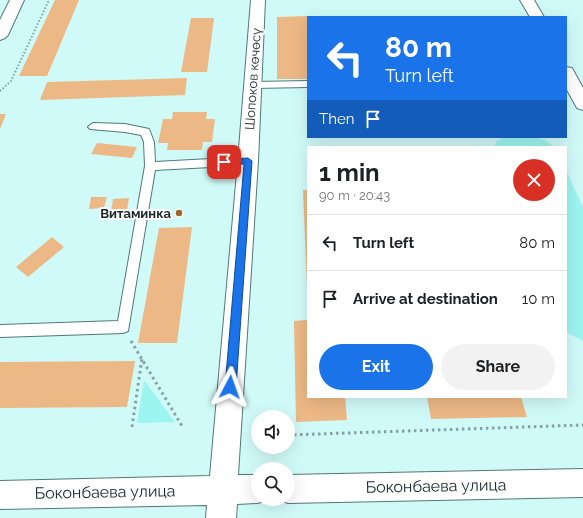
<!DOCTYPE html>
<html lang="en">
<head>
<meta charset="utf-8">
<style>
	body { margin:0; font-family:Raleway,sans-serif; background:#f2f2f2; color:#202124; height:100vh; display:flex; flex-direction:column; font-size:15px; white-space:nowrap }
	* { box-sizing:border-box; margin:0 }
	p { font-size:13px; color:#757577 }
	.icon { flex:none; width:22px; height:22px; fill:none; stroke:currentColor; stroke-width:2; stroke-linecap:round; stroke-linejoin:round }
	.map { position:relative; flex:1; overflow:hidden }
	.details { position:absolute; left:307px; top:146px; width:260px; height:252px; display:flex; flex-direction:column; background:#fff; border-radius:0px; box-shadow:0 4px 16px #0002 }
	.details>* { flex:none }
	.guide { position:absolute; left:307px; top:16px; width:260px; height:122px; border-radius:0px; box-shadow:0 4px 16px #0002; background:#1a73e8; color:#fff; overflow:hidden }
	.buttons { position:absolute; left:251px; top:410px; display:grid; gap:8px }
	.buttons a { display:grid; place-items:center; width:44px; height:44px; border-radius:50%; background:#fff; box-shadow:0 4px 16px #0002; font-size:20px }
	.pin { position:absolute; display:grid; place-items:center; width:34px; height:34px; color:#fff; margin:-17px; border-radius:8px; box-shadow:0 2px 6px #0006 }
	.me { position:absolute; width:44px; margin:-22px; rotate:4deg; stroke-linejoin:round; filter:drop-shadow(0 0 3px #0008) }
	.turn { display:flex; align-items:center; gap:14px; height:84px; padding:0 12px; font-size:18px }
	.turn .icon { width:52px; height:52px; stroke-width:2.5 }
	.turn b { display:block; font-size:28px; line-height:34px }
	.then { display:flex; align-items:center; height:38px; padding:0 12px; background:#0003; gap:8px; font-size:15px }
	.round { display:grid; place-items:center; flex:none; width:42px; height:42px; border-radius:21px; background:#f2f2f2 }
	.head { display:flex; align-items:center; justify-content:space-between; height:68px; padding:0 12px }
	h1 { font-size:24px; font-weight:700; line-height:30px }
	.cta { display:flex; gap:8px; margin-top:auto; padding:8px 12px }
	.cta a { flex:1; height:46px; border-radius:24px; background:#1a73e8; color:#fff; font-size:16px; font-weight:700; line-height:46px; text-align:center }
	.cta a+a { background:#f2f2f2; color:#202124 }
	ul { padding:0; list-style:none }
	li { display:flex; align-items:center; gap:12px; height:56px; padding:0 12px; border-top:1px solid #e0e0e0 }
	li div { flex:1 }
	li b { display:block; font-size:15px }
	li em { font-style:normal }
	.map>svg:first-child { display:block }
	.green { fill:#9df5f1 }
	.building { fill:#ecb885 }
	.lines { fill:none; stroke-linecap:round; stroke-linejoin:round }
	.lane-casing { stroke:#527876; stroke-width:2 }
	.street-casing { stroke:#527876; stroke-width:2 }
	.secondary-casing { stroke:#527876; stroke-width:2 }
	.path-far1 { stroke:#83a2a1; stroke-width:2; stroke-dasharray:1.5 2; stroke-linecap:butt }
	.path { stroke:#83a2a1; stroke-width:3; stroke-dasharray:2.5 3.5; stroke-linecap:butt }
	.lane { fill:#fff; fill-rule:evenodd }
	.street { fill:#fff; fill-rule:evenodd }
	.secondary { fill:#fff; fill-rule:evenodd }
	.route { fill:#1a73e8; stroke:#114b97 }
	.poi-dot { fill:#9f6624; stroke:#fdfdfd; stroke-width:1.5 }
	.labels { text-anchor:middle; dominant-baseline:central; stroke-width:4; stroke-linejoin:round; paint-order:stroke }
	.street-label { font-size:13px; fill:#182828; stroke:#fdfdfd }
	.poi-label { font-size:13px; font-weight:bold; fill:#182828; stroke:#fdfdfd; text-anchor:end }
	.near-street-label { font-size:16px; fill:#182828; stroke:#fdfdfd }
</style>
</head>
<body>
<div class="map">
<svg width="583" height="518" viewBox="0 0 583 518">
	<rect width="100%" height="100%" fill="#d0faf8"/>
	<path class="green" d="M 504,137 C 521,137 541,133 554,147 L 494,147 L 497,141 Z
		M 566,170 L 583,207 L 583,341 L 566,332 Z
		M 144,380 L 175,422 L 137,423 Z"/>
	<path class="building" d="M 55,0 L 79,0 L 47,76 L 19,76 Z
		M 308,16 L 308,79 L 277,79 L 277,17 Z
		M 191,18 L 214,18 L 207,72 L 181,72 Z
		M 187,78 L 185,95 L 40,100 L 47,82 Z
		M 173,112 L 207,112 L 206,119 L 215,119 L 212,142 L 203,142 L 202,150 L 167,150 L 168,143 L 158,143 L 163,119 L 172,119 Z
		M 0,114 L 6,114 L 0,129 Z
		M 97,143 L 137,147 L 132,158 L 91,154 Z
		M 303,190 L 308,190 L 308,287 L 307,287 Z
		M 91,197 L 107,197 L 104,208 L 89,209 Z
		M 129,198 L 127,210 L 111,211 L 113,199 Z
		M 192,227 L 177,343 L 138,343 L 159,228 Z
		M 52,237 L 64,247 L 28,277 L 16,267 Z
		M 308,320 L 308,397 L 345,397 L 347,420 L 296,422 L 294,321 Z
		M 135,361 L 127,407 L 0,408 L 0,362 Z
		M 427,397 L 521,397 L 527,417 L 431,419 Z"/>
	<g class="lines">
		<defs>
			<path id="lane" d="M 308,81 L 308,87 L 252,88 L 247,85 L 252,82 Z
				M 93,123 L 125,124 L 149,129 L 154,142 L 155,162 L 248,157 L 252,158 L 253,161 L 252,164 L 248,165 L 155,170 L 128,331 L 123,333 L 0,337 L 0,325 L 118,321 L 145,166 L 144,142 L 141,135 L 125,132 L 90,129 L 88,127 L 90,125 Z"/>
			<path id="street" d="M 520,0 L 534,0 L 544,17 L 530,17 Z
				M 566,67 L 572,68 L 583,88 L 583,110 L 577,108 L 566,88 Z"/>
			<path id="secondary" d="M 10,0 L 24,0 L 8,35 L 5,38 L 0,40 L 0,20 Z
				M 251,0 L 265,0 L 258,161 L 238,475 L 258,475 L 258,499 L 268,499 L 258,503 L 237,504 L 236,518 L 206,518 L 207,505 L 0,509 L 0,481 L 210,476 L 238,161 Z
				M 583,469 L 583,497 L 288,503 L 278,499 L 288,499 L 288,475 Z"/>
		</defs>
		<use href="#lane" class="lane-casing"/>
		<use href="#street" class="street-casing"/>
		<use href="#secondary" class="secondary-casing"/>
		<path class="path-far1" d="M 0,91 L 11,81 L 49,0"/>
		<path class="path" d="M 131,341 L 182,426
			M 132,427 L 142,358
			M 288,435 L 583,425"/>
		<use href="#lane" class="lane"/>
		<use href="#street" class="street"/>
		<use href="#secondary" class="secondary"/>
	</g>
	<path class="route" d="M 248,158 L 252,161 L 236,387 L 234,391 L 230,392 L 227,391 L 225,387 L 244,164 L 224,165 L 220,162 L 224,159 Z"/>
	<circle class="poi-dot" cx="179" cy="213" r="4"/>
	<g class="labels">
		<g class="street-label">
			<text transform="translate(253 79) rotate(-86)">Шопоков көчөсү</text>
		</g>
		<g class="poi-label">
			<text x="171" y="213">Витаминка</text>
		</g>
		<g class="near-street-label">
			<text transform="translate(436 486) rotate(-1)">Боконбаева улица</text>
			<text transform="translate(105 492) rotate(-1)">Боконбаева улица</text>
		</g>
	</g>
</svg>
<div class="buttons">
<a><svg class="icon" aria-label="sound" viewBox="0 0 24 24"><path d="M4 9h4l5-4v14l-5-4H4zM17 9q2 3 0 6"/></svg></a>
<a><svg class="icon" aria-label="search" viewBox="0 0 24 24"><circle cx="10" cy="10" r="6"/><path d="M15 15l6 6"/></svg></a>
</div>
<div class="pin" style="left:224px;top:162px;background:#d93025"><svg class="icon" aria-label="arrive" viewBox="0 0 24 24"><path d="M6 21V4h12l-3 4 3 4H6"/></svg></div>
<svg class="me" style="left:230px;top:387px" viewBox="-20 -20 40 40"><path d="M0-17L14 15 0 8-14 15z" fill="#1a73e8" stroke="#fff" stroke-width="4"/></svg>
<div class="guide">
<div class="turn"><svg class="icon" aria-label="left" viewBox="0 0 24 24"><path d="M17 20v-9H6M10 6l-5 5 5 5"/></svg><div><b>80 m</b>Turn left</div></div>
<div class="then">Then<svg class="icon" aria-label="arrive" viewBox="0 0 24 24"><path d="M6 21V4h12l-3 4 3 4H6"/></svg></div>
</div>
<section class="details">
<div class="head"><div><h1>1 min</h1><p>90 m · 20:43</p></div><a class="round" style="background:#d93025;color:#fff"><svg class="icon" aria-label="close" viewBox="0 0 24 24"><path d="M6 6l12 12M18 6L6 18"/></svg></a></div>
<ul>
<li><svg class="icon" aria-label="left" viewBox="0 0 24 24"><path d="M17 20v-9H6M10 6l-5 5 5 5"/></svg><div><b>Turn left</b></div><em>80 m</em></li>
<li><svg class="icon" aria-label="arrive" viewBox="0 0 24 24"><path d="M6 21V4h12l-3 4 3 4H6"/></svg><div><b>Arrive at destination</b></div><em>10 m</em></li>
</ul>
<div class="cta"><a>Exit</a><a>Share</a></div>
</section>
</div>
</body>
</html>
